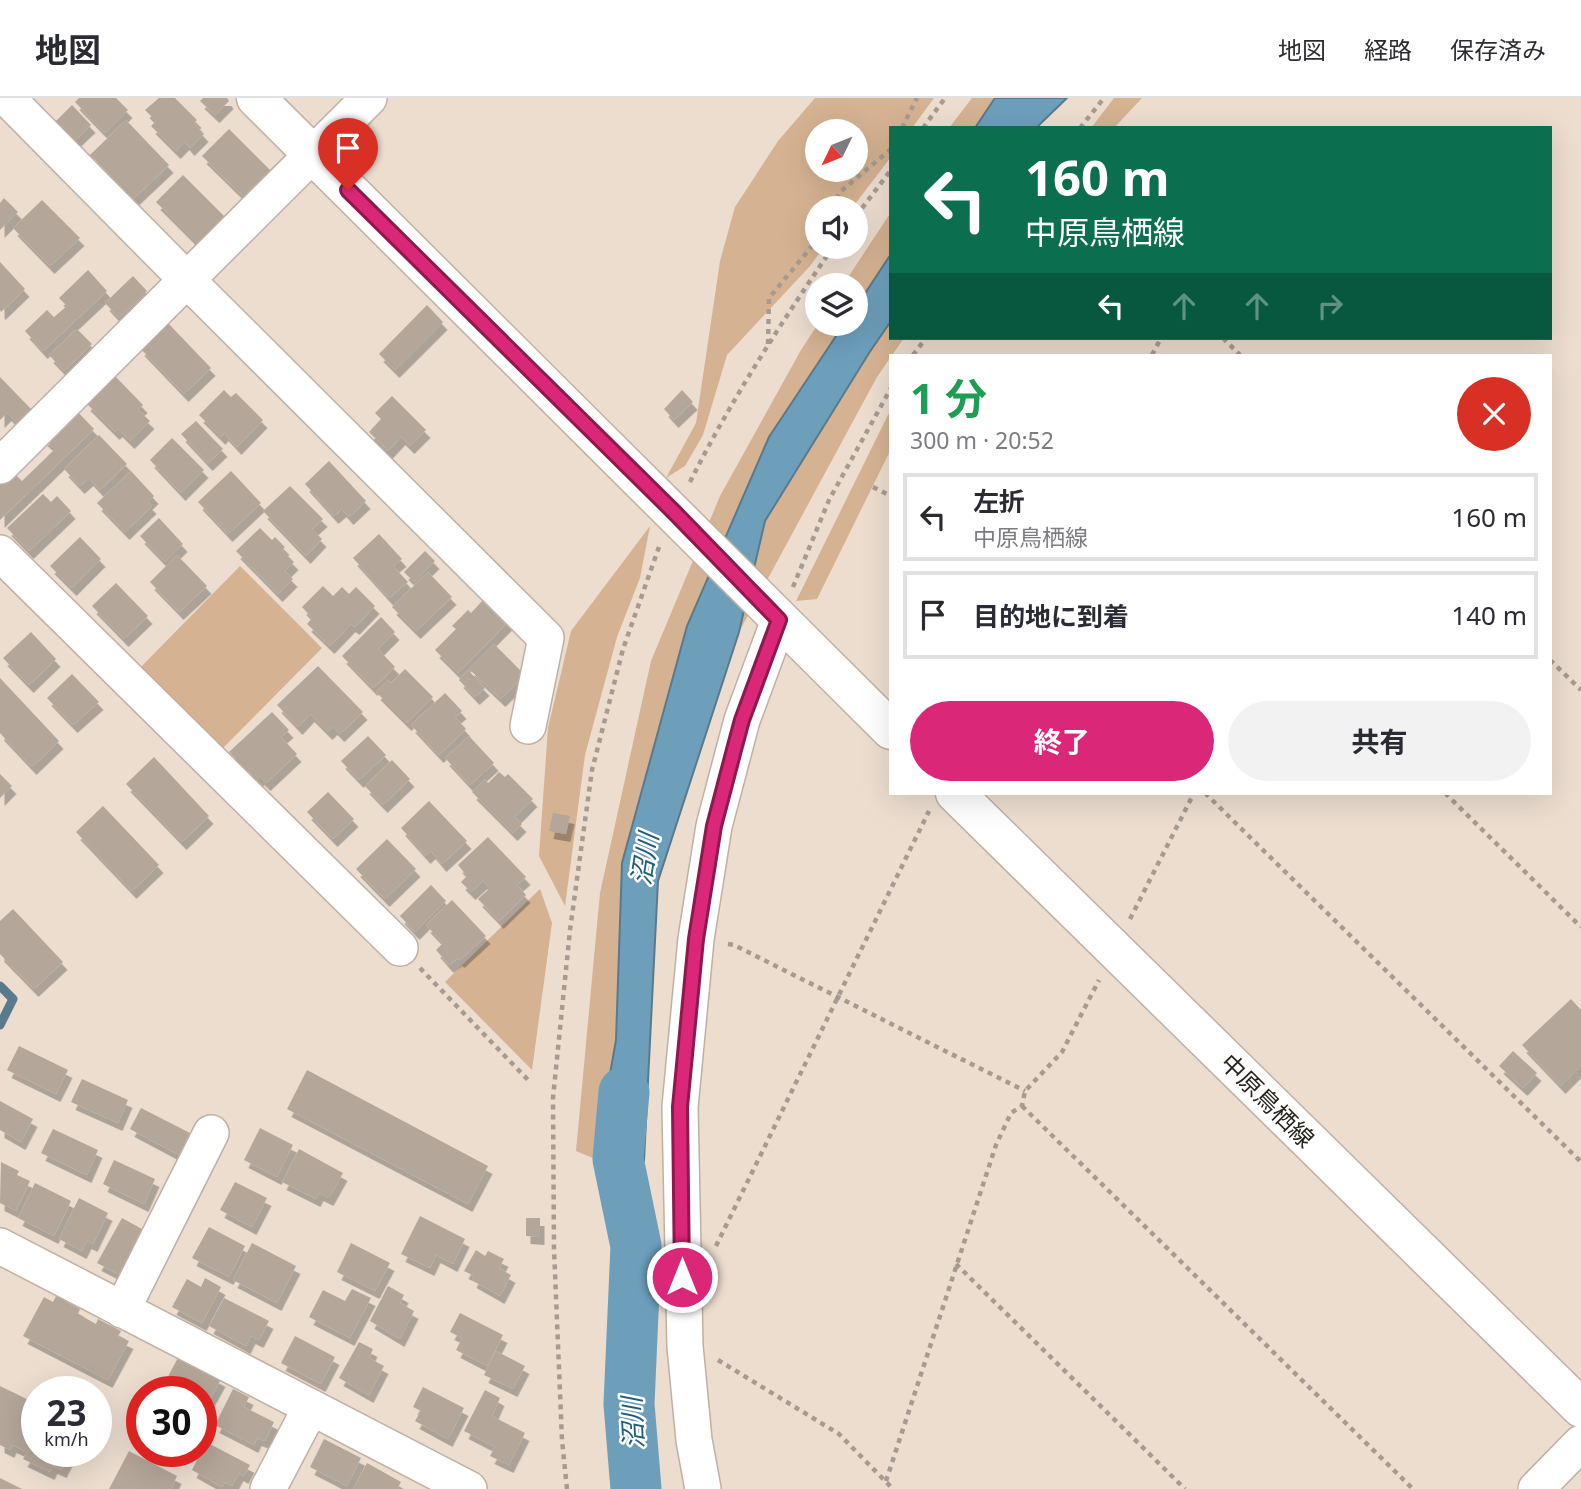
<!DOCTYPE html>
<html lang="ja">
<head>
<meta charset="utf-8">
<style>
	body { margin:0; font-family:"Noto Sans","Noto Sans JP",sans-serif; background:#f2f2f3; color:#2b2b33; height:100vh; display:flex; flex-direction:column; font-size:26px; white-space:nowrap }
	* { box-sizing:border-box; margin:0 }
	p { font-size:23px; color:#7c7c81 }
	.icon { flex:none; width:38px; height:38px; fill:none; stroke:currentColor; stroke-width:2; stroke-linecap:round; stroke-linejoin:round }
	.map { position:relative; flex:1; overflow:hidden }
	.sheet { position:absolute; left:889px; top:256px; width:663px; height:441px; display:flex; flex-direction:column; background:#fff; border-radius:0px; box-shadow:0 7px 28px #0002 }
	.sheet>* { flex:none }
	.guide { position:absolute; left:889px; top:28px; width:663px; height:214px; border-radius:0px; box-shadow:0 7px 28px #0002; background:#0b6e4f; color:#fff; overflow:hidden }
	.needle { width:46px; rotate:227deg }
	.controls { position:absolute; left:805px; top:21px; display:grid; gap:14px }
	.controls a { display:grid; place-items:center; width:63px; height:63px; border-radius:50%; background:#fff; box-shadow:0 7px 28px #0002; font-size:35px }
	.speed { position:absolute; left:21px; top:1278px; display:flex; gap:14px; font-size:35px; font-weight:700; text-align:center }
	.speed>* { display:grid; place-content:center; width:91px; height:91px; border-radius:50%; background:#fff; box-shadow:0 7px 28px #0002; line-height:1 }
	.speed small { font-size:18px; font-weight:400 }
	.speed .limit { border:10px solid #d22; background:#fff; color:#111 }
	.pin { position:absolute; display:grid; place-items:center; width:60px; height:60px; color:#fff; margin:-72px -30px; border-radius:50% 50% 50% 0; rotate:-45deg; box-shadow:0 0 7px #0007 }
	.pin .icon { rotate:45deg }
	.me { position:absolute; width:77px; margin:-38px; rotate:0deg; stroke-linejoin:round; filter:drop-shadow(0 0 5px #0008) }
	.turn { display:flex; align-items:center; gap:24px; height:147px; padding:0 21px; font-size:32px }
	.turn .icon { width:91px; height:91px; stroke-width:2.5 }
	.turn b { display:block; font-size:49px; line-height:60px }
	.lanes { display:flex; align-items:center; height:66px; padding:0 21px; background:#0003; justify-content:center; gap:35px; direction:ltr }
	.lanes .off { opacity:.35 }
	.round { display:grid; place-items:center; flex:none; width:74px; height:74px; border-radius:37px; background:#f2f2f3 }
	.summary { display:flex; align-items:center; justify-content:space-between; height:119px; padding:0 21px }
	h1 { font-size:42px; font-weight:700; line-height:52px; color:#1e9e55 }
	.primary-button { display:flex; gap:14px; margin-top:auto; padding:14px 21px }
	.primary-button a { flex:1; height:80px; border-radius:42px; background:#db2777; color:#fff; font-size:28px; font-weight:700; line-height:80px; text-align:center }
	.primary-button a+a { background:#f2f2f3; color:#2b2b33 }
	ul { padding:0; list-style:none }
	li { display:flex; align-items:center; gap:21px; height:88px; margin:0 14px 10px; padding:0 7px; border:4px solid #e1e1e2; border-radius:0px }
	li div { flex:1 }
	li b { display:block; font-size:26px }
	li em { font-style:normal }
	header { display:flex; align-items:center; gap:42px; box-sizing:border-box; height:98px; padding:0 35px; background:#fff; border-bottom:2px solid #e1e1e2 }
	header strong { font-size:33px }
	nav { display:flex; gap:38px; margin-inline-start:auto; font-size:24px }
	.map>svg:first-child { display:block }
	.green { fill:#d5b292; fill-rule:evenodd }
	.water { fill:#6d9fbb; stroke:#587a8c; stroke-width:2 }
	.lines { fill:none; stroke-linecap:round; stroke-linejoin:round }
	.stream { stroke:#587a8c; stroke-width:9 }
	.river { stroke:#6d9fbb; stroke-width:51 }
	.building { fill:#b4a699; filter:url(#shadow) }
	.street-casing { stroke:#bfb0a3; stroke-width:38 }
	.secondary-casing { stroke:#bfb0a3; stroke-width:41 }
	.path { stroke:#a79b91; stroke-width:4.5; stroke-dasharray:5 5; stroke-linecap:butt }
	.street { stroke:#fff; stroke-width:35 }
	.secondary { stroke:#fff; stroke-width:38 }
	.route-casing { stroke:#8e194d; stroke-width:18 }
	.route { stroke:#db2777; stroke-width:12 }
	.labels { text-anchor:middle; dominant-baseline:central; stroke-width:5; stroke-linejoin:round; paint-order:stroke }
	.street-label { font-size:24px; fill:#27221d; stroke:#fff }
	.water-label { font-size:26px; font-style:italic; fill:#205d7a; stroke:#fff }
</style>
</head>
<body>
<header>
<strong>地図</strong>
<nav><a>地図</a><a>経路</a><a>保存済み</a></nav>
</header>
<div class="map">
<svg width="1581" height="1391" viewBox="0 0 1581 1391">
	<defs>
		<filter id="shadow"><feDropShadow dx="4.5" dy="8" stdDeviation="0" flood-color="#0004"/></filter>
	</defs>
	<rect width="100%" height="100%" fill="#ecddcf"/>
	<path class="green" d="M 815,0 L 934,0 L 912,30 L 891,30 L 891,59 L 852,110 L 817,110 L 817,149 L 824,149 L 810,168 L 727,257 L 703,337 L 685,368 L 666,380 L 696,325 L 720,163 L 735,109 L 778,43 ZM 856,33 L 856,72 L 817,72 L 817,33 Z
		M 972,0 L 995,0 L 975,30 L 949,30 Z
		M 1114,0 L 1142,0 L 1114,30 L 1091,30 Z
		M 891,114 L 891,156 L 856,209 L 856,187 L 843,187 Z
		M 891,223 L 891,240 L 904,240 L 877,279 L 739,534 L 765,423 L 869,255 Z
		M 818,226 L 844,226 L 769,339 L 687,529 L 622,765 L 616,942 L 595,1061 L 576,1053 L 600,795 L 651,563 L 720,398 L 801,252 Z
		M 891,311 L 891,351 L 817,501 L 796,503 Z
		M 650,428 L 640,480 L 617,539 L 585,657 L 565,808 L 539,758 L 548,630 L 571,533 Z
		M 240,468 L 322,550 L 217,656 L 135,575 Z
		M 540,791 L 552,825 L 532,972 L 445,884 Z"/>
	<path class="water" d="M 995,0 L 1067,0 L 1036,30 L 975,30 Z
		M 891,156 L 891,223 L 869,255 L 765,423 L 739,534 L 658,783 L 644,1063 L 595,1061 L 616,942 L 622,765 L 687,528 L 769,339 L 844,226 L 856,226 L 856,209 Z"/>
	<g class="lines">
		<path class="stream" d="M 0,888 L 13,901 L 0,927"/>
		<path class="river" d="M 624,994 L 618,1061 L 636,1148 L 629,1306 L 636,1391"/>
	</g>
	<path class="building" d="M 79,0 L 116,0 L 128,12 L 105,35 L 75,4 Z
		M 159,0 L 175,0 L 197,22 L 194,25 L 204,36 L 190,50 L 185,44 L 176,53 L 151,28 L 156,23 L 145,12 Z
		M 203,0 L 227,0 L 229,3 L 215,17 L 200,3 Z
		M 72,7 L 91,27 L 73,44 L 54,25 Z
		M 126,22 L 169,67 L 133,101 L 90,57 Z
		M 229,31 L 273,75 L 247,102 L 202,58 Z
		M 183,77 L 227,121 L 200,148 L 156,104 Z
		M 4,100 L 18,114 L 0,132 L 0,105 Z
		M 42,102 L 80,140 L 50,168 L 13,130 Z
		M 0,164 L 25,191 L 1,214 L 0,212 Z
		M 88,172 L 107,193 L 43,253 L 25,233 L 47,212 L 54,219 L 67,208 L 59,200 Z
		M 133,178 L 147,193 L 119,220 L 105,205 Z
		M 427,207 L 443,224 L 395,272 L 379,256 Z
		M 167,224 L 211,270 L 184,296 L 140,250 Z
		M 77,231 L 92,246 L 64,273 L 49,257 Z
		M 115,278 L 143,307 L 138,312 L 150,323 L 130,343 L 118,331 L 115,334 L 86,305 Z
		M 0,279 L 32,312 L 18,326 L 7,315 L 0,322 Z
		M 224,292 L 231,299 L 236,295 L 263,322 L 237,349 L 224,335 L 221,339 L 199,317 Z
		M 682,292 L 693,304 L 674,322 L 664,311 Z
		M 392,298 L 426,332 L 410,348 L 401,339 L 388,353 L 369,334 L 381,321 L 375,315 Z
		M 74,310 L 94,331 L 0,422 L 0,382 L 11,372 L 22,383 L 55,351 L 43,340 Z
		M 196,323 L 223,351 L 208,365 L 181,336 Z
		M 99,337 L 127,366 L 100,392 L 89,380 L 80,388 L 64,371 Z
		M 172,340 L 204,372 L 181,395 L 150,362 Z
		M 329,363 L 366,403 L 349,419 L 342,411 L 334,418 L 305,386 Z
		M 131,373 L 154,398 L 148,404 L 152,408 L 125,434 L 97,405 Z
		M 231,373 L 261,405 L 228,436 L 198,404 Z
		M 290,388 L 323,421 L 312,431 L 322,441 L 306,458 L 263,413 Z
		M 43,396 L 51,404 L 57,398 L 71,413 L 29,453 L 7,430 Z
		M 159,420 L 183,446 L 165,464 L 140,438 Z
		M 260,430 L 272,442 L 275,439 L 285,449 L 282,452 L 294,464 L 285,473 L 293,481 L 278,496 L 236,453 Z
		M 379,436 L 402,461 L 393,468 L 408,484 L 389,500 L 353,460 Z
		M 80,439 L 101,461 L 72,490 L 50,468 Z
		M 425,453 L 435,463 L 414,484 L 404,474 Z
		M 177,457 L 207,488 L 179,514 L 150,484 Z
		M 428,474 L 452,499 L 416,533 L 392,509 Z
		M 116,485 L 148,518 L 124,541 L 92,508 Z
		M 323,488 L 333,498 L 342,489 L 349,496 L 356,489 L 375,508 L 355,529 L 351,526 L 330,548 L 307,526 L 312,520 L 302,509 Z
		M 485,500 L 509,523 L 458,575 L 435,552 L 456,531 L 452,528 L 468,512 L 471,515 Z
		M 381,519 L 395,534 L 378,551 L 395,569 L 373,590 L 342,558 Z
		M 31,534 L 56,561 L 29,587 L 3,560 Z
		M 494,546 L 525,577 L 501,601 L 469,571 Z
		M 318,568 L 363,614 L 340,636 L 333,629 L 328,634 L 310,616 L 298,629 L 277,607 Z
		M 405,571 L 433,599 L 407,625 L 376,594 L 388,582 L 391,585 Z
		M 468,572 L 485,590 L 475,599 L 459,582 Z
		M 72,576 L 99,604 L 73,627 L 47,600 Z
		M 0,580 L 59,643 L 32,669 L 0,635 Z
		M 445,595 L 462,613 L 455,619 L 466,631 L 439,657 L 411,627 Z
		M 272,614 L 289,632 L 281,639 L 297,656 L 266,685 L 260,679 L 256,683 L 229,654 Z
		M 368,638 L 386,657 L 359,682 L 341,663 Z
		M 469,638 L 494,665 L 470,687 L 445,660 Z
		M 154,659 L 209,718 L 182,744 L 126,686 Z
		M 392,662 L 410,681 L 383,707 L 365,688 Z
		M 499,674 L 505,679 L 508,676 L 533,701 L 515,719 L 522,726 L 513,735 L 472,694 L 485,681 L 488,685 Z
		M 0,676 L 12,688 L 0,700 Z
		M 328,694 L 354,721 L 333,741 L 307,714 Z
		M 429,703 L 467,743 L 442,766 L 431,753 L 426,758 L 401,730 Z
		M 103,708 L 159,767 L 132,793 L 76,734 Z
		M 553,715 L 570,718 L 566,736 L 549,733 Z
		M 488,739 L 526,779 L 517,787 L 526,797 L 499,823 L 478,801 L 490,790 L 483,783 L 471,794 L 461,784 L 467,778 L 458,767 Z
		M 387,741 L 416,771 L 385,801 L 356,771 Z
		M 431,787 L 446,803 L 415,834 L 400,818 Z
		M 452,802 L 486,838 L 460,862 L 458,860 L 449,867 L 436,852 L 443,845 L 426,827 Z
		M 13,811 L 63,864 L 34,891 L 0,856 L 0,823 Z
		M 1571,901 L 1581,912 L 1581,968 L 1561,988 L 1522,947 Z
		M 19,948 L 68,972 L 56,996 L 7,972 Z
		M 1513,953 L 1537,975 L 1523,990 L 1499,968 Z
		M 307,972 L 488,1068 L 468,1106 L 287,1011 Z
		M 82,981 L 128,1002 L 118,1025 L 71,1004 Z
		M 0,1003 L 33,1021 L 21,1044 L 0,1032 Z
		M 141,1010 L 190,1035 L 179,1057 L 130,1031 Z
		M 260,1030 L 293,1047 L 277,1079 L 244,1062 Z
		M 53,1031 L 98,1052 L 87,1077 L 41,1055 Z
		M 299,1051 L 343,1075 L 329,1100 L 319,1095 L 316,1101 L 282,1084 Z
		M 114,1062 L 155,1081 L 144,1106 L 103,1086 Z
		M 1,1064 L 19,1073 L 17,1077 L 30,1083 L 16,1113 L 0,1105 Z
		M 235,1084 L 267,1100 L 252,1129 L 220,1112 Z
		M 35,1085 L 71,1103 L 54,1138 L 18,1120 Z
		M 79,1100 L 108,1115 L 93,1146 L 87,1143 L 82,1153 L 59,1141 Z
		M 420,1118 L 465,1141 L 453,1166 L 436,1157 L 430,1170 L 401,1156 Z
		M 122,1120 L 151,1136 L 126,1180 L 97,1165 Z
		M 526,1120 L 540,1120 L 540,1139 L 526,1138 Z
		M 209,1129 L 245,1148 L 229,1179 L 192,1160 Z
		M 252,1145 L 296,1168 L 277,1205 L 233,1182 Z
		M 351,1145 L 390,1165 L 375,1193 L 337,1174 Z
		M 476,1152 L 485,1158 L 488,1153 L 504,1161 L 499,1170 L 511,1177 L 500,1198 L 472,1182 L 474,1178 L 464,1173 Z
		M 205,1180 L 221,1189 L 202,1225 L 172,1209 L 187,1181 L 201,1189 Z
		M 388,1188 L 404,1197 L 400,1205 L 414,1213 L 400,1241 L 370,1223 Z
		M 352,1191 L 371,1200 L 350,1240 L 309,1219 L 323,1192 L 345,1203 Z
		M 56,1198 L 80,1211 L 78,1216 L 96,1226 L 98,1221 L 121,1233 L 118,1238 L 129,1243 L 108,1282 L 23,1238 L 44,1199 L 53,1204 Z
		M 224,1200 L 269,1223 L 259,1242 L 251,1238 L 246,1248 L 209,1228 Z
		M 460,1215 L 503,1237 L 487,1268 L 456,1252 L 462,1240 L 450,1234 Z
		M 295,1238 L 335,1259 L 321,1286 L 281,1265 Z
		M 359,1244 L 373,1251 L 369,1260 L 384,1268 L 369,1297 L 339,1280 Z
		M 496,1253 L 525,1268 L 513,1291 L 484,1277 Z
		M 179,1258 L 221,1281 L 201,1317 L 201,1293 L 160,1293 Z
		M 0,1288 L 37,1306 L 37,1353 L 72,1353 L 62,1372 L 53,1368 L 50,1374 L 23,1361 L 27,1354 L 12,1347 L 10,1352 L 0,1347 Z
		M 423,1289 L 464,1310 L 448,1341 L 415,1323 L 421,1313 L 413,1309 Z
		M 233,1291 L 249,1299 L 244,1309 L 274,1324 L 265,1343 L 257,1340 L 254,1347 L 215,1327 Z
		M 485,1292 L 500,1300 L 492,1318 L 525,1335 L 509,1367 L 490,1358 L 495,1349 L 464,1333 Z
		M 324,1341 L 361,1360 L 347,1388 L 310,1369 Z
		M 206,1344 L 250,1367 L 244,1378 L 239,1375 L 232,1388 L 225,1384 L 222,1389 L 192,1372 Z
		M 129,1353 L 177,1378 L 171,1391 L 109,1391 Z
		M 367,1365 L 401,1384 L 397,1391 L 353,1391 Z
		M 0,1380 L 22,1391 L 0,1391 Z"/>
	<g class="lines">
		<defs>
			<path id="street" d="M 7,0 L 187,182 L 546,540 L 528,628
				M 0,368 L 369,0
				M 0,455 L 400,850
				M 0,1148 L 469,1391
				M 122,1212 L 211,1035
				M 268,1391 L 311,1309
				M 703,1391 L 694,1342 L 685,1248 L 680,1009 L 696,841 L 714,728 L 742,622 L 779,522
				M 1536,1391 L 1581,1345"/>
			<path id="secondary" d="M 256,0 L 891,632
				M 955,695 L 1581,1310"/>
		</defs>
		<use href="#street" class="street-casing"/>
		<use href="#secondary" class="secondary-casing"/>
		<path class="path" d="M 902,30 L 917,0
			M 923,30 L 945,0
			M 1080,30 L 1104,0
			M 832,110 L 840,94 L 891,51
			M 856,118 L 891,72
			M 1223,240 L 1240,257
			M 768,246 L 769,200 L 813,147 L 817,138
			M 913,257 L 926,240
			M 1152,257 L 1161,240
			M 690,384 C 731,302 781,225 833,149
			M 873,389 L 891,398
			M 793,489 L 829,402 L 891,290
			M 1550,562 L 1581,592
			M 1205,695 L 1581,1064
			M 1445,695 L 1581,829
			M 1130,821 L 1194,695
			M 728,846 L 734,847 L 1025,993
			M 420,870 L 531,985
			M 1022,1008 L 1413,1391
			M 716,1148 L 929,713
			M 956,1166 L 1185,1391
			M 718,1262 L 839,1336 L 893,1391
			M 886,1383 L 996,1047 L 1011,1015 L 1022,1008 L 1025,993 L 1062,954 L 1099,882
			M 567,1391 L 562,1342 L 554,1151 L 553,1000 L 570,832 L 592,672 L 623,551 L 659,449"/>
		<use href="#street" class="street"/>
		<use href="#secondary" class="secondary"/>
	</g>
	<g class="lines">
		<defs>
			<path id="route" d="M 348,92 L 675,415 L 779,522 L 742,622 L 735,648 L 714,728 L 696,841 L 680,1009 L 682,1179"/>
		</defs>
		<use href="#route" class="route-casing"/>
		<use href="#route" class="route"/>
	</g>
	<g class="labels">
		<g class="street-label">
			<text transform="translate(1268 1002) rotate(45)">中原鳥栖線</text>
		</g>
		<g class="water-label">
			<text transform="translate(644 761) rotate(-81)">沼川</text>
			<text transform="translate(632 1325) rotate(-93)">沼川</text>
		</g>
	</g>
</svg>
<div class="controls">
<a><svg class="needle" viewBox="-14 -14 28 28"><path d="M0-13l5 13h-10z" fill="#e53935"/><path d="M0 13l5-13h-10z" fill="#7c7c81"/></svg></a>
<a><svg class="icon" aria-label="sound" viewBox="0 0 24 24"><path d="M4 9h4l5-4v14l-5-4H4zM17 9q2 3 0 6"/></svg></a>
<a><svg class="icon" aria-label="layers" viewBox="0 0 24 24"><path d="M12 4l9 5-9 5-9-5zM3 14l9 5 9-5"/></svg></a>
</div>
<div class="speed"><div>23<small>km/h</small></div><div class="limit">30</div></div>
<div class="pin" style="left:348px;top:92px;background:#d93025"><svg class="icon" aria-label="arrive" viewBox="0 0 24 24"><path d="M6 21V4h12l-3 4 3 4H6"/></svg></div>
<svg class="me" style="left:682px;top:1179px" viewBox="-20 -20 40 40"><circle r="17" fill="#db2777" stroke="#fff" stroke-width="3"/><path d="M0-11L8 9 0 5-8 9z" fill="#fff"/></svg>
<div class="guide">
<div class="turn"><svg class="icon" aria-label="left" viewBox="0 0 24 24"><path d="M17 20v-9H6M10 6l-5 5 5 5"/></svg><div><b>160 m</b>中原鳥栖線</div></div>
<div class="lanes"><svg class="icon" aria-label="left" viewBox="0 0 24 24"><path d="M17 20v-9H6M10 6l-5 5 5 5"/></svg><svg class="icon off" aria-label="ahead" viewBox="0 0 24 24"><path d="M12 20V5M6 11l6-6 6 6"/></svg><svg class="icon off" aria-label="ahead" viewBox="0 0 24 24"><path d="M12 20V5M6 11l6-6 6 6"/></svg><svg class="icon off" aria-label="right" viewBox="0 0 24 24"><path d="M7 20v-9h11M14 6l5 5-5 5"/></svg></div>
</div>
<section class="sheet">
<div class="summary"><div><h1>1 分</h1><p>300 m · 20:52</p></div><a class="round" style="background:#d93025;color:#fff"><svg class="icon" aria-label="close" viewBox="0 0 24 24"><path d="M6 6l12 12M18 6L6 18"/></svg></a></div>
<ul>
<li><svg class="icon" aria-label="left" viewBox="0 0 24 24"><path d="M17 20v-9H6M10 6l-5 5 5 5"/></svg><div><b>左折</b><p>中原鳥栖線</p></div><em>160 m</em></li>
<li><svg class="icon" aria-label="arrive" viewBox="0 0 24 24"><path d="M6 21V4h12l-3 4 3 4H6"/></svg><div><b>目的地に到着</b></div><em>140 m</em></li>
</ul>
<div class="primary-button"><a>終了</a><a>共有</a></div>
</section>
</div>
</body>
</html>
